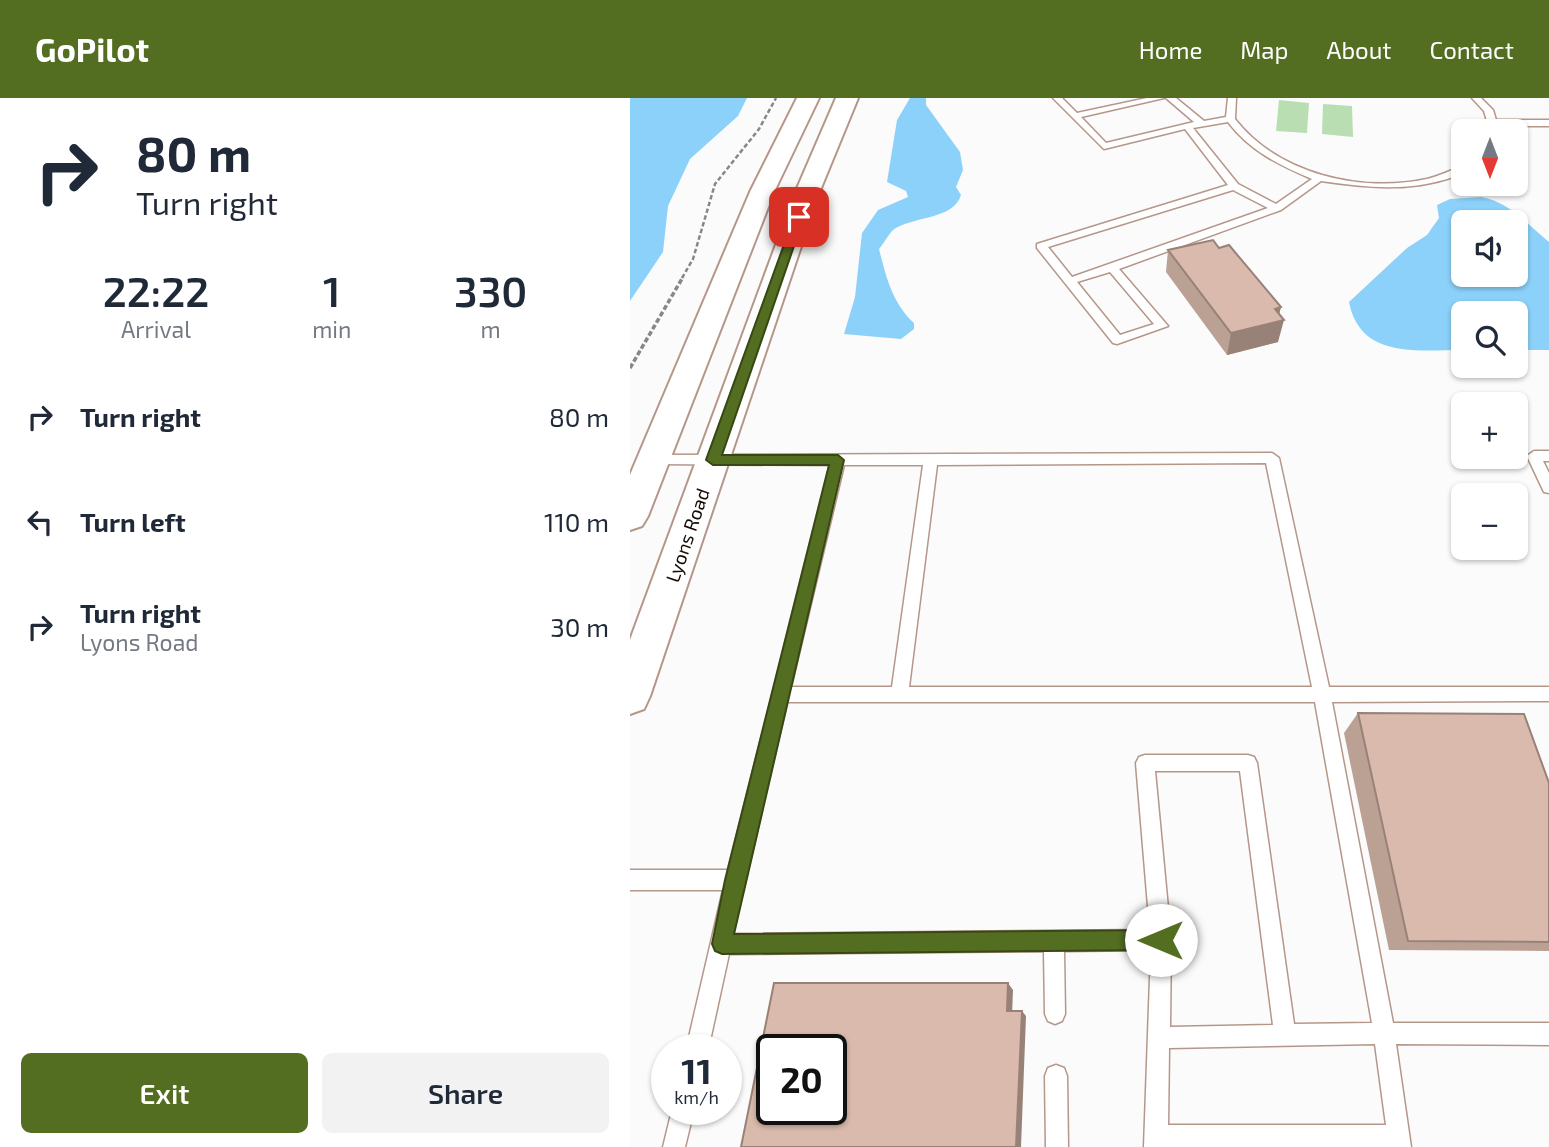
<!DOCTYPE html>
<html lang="en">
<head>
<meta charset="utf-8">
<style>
	body { margin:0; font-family:"Exo 2",sans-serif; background:#f2f2f3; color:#1f2937; height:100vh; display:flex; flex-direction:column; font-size:26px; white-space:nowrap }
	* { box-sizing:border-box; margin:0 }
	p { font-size:23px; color:#747a83 }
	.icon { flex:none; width:38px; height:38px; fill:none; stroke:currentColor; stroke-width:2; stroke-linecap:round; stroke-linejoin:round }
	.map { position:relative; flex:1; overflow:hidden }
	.drawer { display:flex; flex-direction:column; background:#fff; width:630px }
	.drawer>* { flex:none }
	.top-card { background:#fff; color:#1f2937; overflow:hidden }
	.needle { width:46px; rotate:180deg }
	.buttons { position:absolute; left:821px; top:21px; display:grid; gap:14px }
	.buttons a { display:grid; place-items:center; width:77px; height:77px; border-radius:10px; background:#fff; box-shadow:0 2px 5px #0004; font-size:35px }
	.speed { position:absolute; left:21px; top:936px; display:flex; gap:14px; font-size:35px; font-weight:700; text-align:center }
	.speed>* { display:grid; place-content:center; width:91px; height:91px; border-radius:50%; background:#fff; box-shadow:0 2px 5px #0004; line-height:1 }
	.speed small { font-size:18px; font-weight:400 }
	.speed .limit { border:4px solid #111; border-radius:10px; background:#fff; color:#111 }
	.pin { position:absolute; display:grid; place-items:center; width:60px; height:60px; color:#fff; margin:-30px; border-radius:14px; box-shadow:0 4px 10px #0006 }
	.me { position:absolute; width:77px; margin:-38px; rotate:270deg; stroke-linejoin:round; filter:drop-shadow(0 0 5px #0008) }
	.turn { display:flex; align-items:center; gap:24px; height:147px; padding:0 21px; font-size:32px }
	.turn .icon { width:91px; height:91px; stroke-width:2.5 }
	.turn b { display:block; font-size:49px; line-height:60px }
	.eta { display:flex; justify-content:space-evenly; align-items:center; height:119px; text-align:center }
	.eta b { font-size:42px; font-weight:600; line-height:49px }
	.action { display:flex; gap:14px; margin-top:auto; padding:14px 21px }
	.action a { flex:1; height:80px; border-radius:10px; background:#546e21; color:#fff; font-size:28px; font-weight:600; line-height:80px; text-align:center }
	.action a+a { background:#f2f2f3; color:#1f2937 }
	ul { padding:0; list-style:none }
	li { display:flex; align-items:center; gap:21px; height:105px; padding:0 21px }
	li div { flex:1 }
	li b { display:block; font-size:26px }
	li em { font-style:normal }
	header { display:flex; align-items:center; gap:42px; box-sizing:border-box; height:98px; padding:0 35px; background:#546e21; color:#fff }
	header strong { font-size:33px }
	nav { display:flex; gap:38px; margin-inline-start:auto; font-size:24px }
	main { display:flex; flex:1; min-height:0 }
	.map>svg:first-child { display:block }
	.green { fill:#b9deb2 }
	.water { fill:#8cd1f9; fill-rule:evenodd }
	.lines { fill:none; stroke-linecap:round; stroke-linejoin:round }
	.lane-casing { stroke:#b5978a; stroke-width:3 }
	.primary-casing { stroke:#b5978a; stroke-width:4 }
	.path-far1 { stroke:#8b8684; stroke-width:2.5; stroke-dasharray:4.5 2.5; stroke-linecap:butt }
	.path { stroke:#8b8684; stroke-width:3.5; stroke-dasharray:5 2.5; stroke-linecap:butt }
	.lane { fill:#fff; fill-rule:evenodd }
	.primary { fill:#fff; fill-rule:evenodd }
	.wall { fill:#bba094 }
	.shaded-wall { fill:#988278 }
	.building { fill:#d9baac; stroke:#988278; stroke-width:2; fill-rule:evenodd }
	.route { fill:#546e21; stroke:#374815; stroke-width:2 }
	.labels { text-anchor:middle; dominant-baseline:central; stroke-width:6; stroke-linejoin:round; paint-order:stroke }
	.street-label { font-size:19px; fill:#160c07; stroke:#fff }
</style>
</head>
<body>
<header>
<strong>GoPilot</strong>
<nav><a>Home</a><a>Map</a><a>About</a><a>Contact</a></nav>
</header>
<main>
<section class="drawer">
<div class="top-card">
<div class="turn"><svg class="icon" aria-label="right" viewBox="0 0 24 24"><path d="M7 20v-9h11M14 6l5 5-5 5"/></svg><div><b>80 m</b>Turn right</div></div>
</div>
<div class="eta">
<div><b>22:22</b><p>Arrival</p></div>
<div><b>1</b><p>min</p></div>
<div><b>330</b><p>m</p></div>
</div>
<ul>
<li><svg class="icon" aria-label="right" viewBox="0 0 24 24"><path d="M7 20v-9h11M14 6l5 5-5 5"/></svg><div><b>Turn right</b></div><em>80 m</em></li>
<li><svg class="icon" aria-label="left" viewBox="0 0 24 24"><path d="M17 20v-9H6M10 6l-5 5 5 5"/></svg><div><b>Turn left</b></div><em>110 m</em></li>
<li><svg class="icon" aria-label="right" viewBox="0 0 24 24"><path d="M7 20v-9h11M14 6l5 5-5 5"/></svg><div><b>Turn right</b><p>Lyons Road</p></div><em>30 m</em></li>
</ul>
<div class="action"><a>Exit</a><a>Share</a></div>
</section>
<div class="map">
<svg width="919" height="1049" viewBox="0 0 919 1049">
	<rect width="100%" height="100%" fill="#fbfbfb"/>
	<path class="green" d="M 649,2 L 679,5 L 677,35 L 646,33 Z
		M 693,6 L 722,8 L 723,39 L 692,36 Z"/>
	<path class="water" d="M 0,0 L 117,0 L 108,18 L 60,61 L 38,108 L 33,154 L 0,203 Z
		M 280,0 L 296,0 L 296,7 L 330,54 L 333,72 L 326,89 L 331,97 C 324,122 282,118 263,132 C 258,137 254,145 249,151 C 256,178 262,205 284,225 L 284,231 L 271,241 L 214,236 L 225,199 L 232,135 L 248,112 L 278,99 L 276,93 L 257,84 L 267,22 Z
		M 851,99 C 880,104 897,126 919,144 L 919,252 L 886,252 L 886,215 L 833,215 L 833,252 C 787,252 730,261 719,204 L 777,150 L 797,137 L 809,120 L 807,107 L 820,101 ZM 833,124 L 886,124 L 886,177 L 833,177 Z"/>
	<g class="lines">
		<defs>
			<path id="lane" d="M 423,0 L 432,0 L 447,15 L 517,0 L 534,0 L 451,19 L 476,45 L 564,24 L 536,0 L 546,0 L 574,23 L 596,19 L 598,0 L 606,0 L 605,21 C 648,76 730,95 797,81 C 810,78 821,72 833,68 L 833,75 C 787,95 739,90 691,83 L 651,112 L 489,171 L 538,228 L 487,246 L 483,245 L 407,150 L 407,146 L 598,87 L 555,31 L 474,51 ZM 598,24 C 620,53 649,67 682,81 L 646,106 L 608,86 L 563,30 ZM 603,92 L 638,110 L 442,179 L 418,149 ZM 480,174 L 524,226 L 490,237 L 447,184 Z
				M 842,0 L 851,0 L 863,12 L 866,22 L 919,22 L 919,28 L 868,28 L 870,33 L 860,33 L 854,13 Z
				M 904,353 L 919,353 L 919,363 L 913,363 L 919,375 L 919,395 L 914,394 L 897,358 Z
				M 642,355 L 649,360 L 699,589 L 919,589 L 919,603 L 702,604 L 763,925 L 919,925 L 919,947 L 766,946 L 781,1049 L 514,1049 L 521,852 L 434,853 L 435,916 L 432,923 L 425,926 L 418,923 L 415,916 L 414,853 L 99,856 L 78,952 L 56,952 L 93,792 L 0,792 L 0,772 L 98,772 L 200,367 L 23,366 L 16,361 L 18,357 ZM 636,365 L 682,589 L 279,589 L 307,367 ZM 214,367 L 293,367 L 262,589 L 161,589 ZM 157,604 L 685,604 L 742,925 L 664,926 L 627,665 L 624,659 L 618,657 L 515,657 L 509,659 L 506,665 L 520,832 L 103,836 ZM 525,673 L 610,673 L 643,927 L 540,929 L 541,842 ZM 745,946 L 756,1027 L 538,1027 L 539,950 Z
				M 426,967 L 434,970 L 437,978 L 438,1049 L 416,1049 L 415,978 L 418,970 Z
				M 42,1012 L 64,1012 L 55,1049 L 33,1049 Z"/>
			<path id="primary" d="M 167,0 L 189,0 L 144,94 L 18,418 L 12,428 L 0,432 L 0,377 L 120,94 Z
				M 206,0 L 228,0 L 189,95 L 20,598 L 14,611 L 0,616 L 0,542 L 165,95 Z"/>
		</defs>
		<use href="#lane" class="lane-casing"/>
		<use href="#primary" class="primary-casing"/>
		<path class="path-far1" d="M 52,180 L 63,161 L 85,86 L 129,31 L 146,0"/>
		<path class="path" d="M 0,270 L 53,179"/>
		<use href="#lane" class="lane"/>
		<use href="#primary" class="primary"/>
	</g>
	<path class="wall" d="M 589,150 L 651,209 L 649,216 L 648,244 L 597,257 L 536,174 L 538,152 Z
		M 728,615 L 919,685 L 919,853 L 759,852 L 714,635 Z"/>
	<path class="shaded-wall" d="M 651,209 L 647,224 L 654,222 L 648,244 L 597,257 L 601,235 L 645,211 Z
		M 378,885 L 383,892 L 382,918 L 377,913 Z
		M 392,913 L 396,918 L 391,1049 L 386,1049 Z"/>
	<path class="building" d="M 583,142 L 589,150 L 599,147 L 651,209 L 645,211 L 654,222 L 601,235 L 538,152 Z
		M 728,615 L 894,616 L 919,685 L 919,844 L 778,843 Z
		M 144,885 L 378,885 L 377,913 L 392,913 L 386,1049 L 111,1049 ZM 142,952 L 201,952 L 201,1012 L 142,1012 Z"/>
	<path class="route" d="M 169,116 L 174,119 L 92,357 L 208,357 L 214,362 L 104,836 L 531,832 L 538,835 L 541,842 L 538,849 L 531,852 L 92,856 L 85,853 L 82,846 L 95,782 L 199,367 L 83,367 L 76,362 L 164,119 Z"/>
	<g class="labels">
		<g class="street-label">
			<text transform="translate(57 437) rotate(-71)">Lyons Road</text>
		</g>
	</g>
</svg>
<div class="buttons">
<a><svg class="needle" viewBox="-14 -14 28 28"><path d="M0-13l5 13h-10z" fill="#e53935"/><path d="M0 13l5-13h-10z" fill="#747a83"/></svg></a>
<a><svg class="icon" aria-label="sound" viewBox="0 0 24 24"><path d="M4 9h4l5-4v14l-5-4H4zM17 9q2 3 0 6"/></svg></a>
<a><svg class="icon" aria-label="search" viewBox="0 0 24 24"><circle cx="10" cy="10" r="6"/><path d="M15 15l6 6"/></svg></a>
<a>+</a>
<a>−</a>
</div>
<div class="speed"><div>11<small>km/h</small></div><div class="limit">20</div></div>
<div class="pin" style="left:169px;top:119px;background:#d93025"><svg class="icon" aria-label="arrive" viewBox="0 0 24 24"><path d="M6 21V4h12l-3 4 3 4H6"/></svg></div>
<svg class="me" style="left:531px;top:842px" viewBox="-20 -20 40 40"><circle r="19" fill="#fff"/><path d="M0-13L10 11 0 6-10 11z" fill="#546e21"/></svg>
</div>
</main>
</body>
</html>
